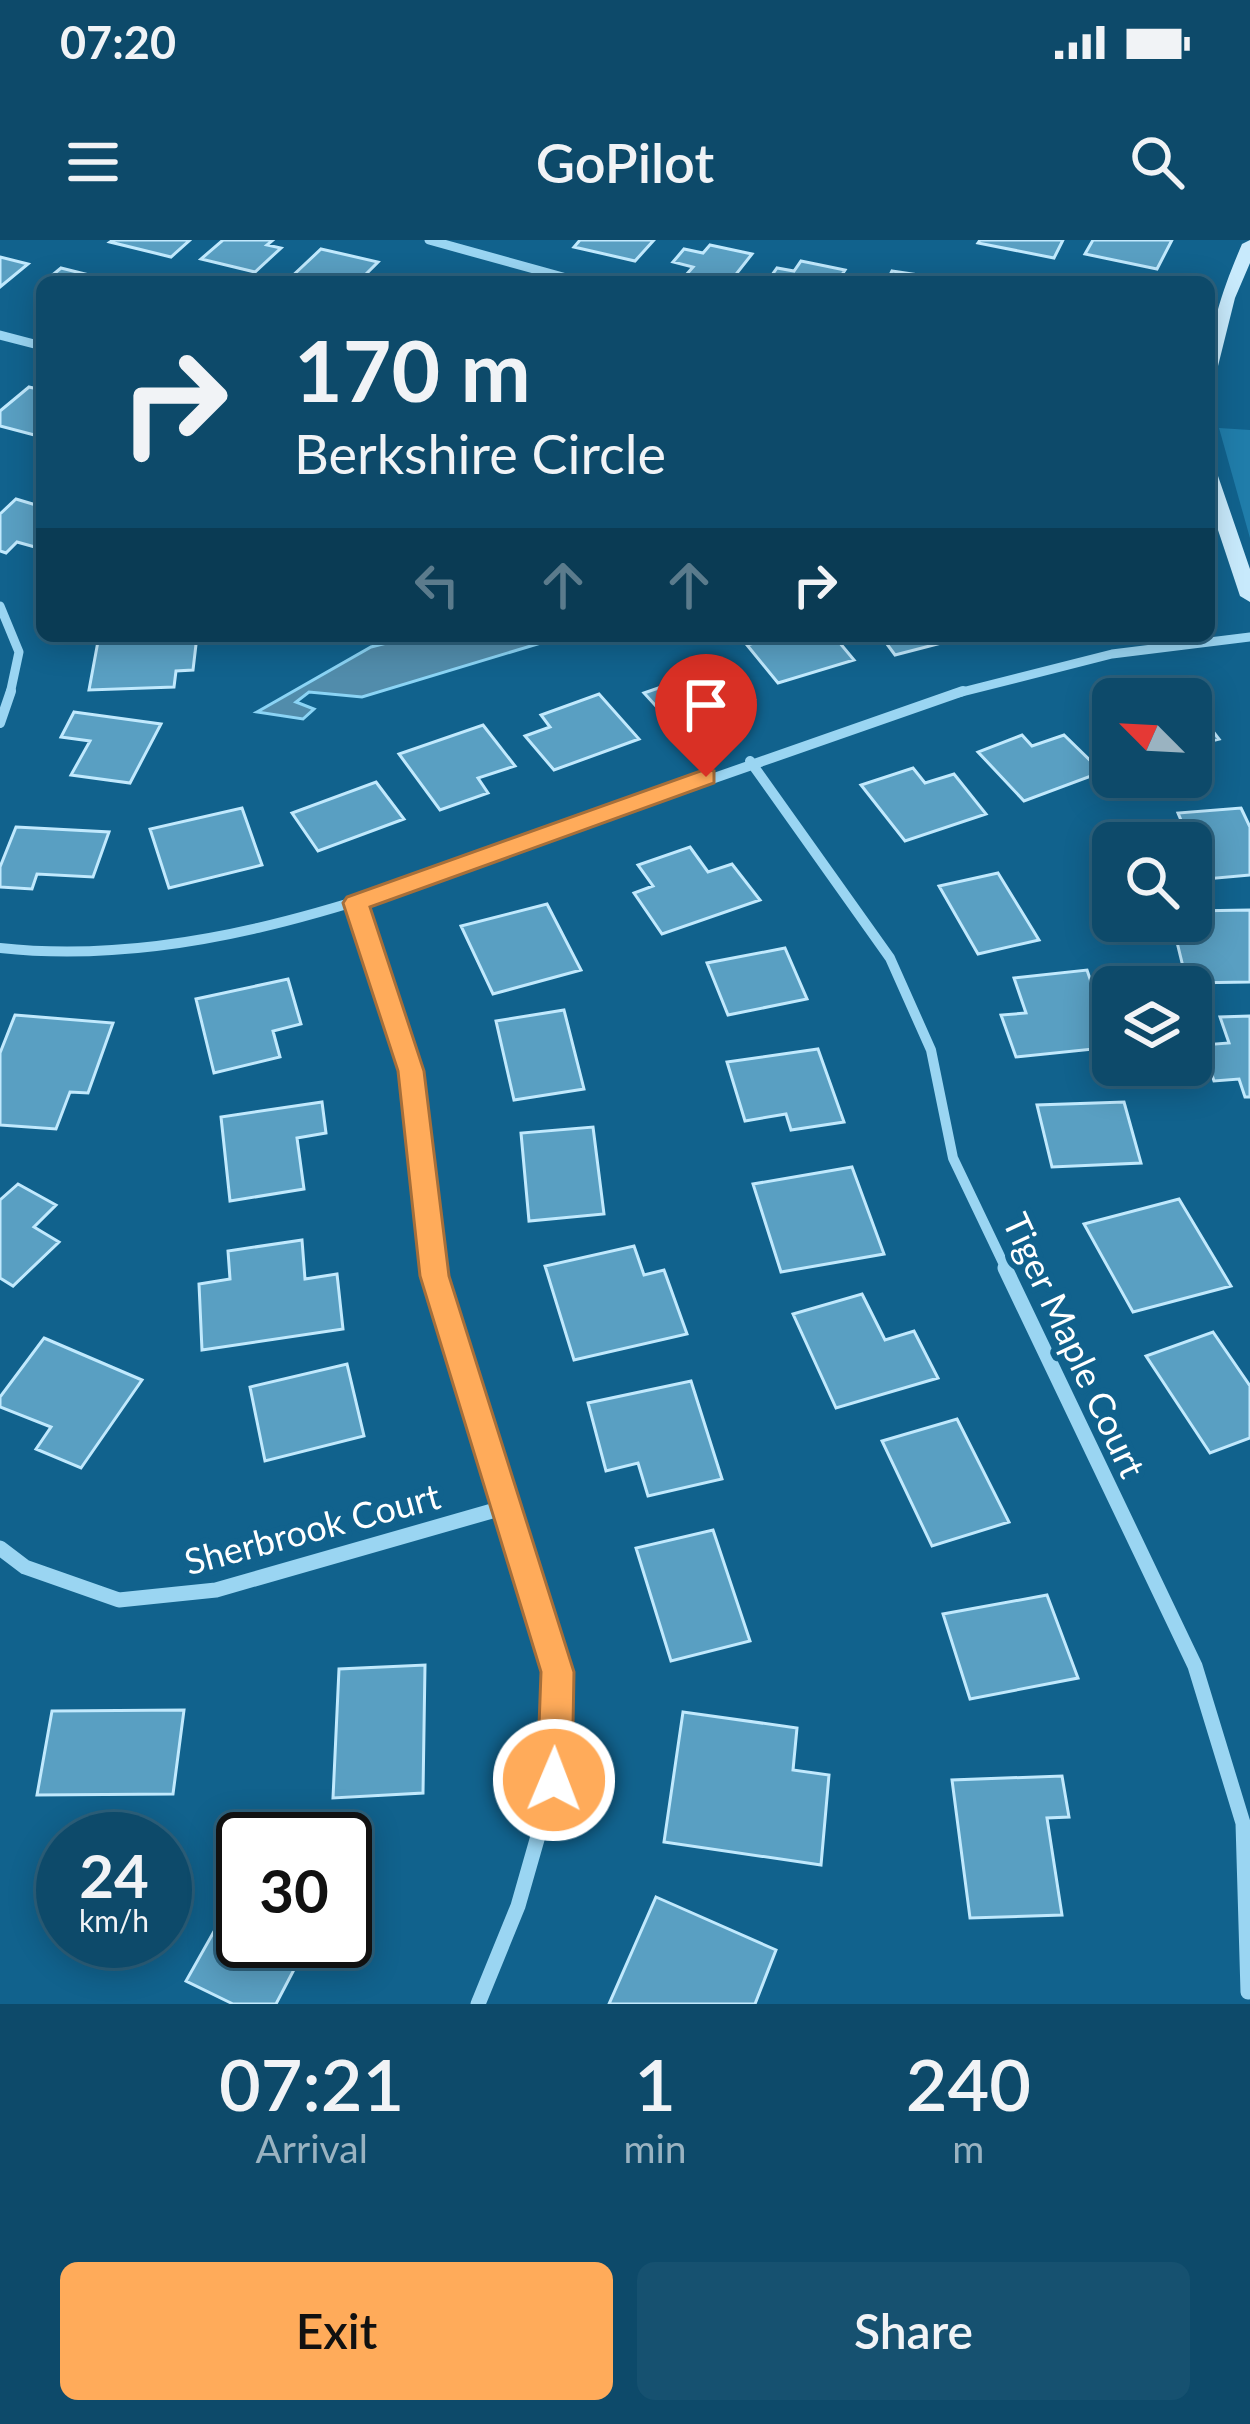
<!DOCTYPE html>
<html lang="en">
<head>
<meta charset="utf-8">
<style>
	body { margin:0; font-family:Lato,sans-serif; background:#165170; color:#f1f3f6; height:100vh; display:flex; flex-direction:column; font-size:45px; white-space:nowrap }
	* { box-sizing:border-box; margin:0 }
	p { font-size:39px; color:#9ab3c1 }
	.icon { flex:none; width:66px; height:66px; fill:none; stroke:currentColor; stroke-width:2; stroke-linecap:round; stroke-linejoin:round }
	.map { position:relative; height:1764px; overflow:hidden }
	.drawer { display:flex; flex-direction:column; background:#0d4a6a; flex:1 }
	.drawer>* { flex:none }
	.guide { position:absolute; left:36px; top:36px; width:1179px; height:366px; border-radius:18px; box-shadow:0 6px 30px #0003,0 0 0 3px #2d627e; background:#0d4a6a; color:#f1f3f6; overflow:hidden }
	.needle { width:78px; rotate:294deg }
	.controls { position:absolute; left:1092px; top:438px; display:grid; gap:24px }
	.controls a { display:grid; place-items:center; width:120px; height:120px; border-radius:18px; background:#0d4a6a; box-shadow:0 6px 30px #0003,0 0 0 3px #2d627e; font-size:60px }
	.speed { position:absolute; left:36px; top:1572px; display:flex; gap:24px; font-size:60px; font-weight:700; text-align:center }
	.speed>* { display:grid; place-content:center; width:156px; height:156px; border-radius:50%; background:#0d4a6a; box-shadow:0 6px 30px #0003,0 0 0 3px #2d627e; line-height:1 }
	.speed small { font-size:30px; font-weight:400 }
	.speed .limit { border:6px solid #111; border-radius:18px; background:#fff; color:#111 }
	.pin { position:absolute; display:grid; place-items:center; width:102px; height:102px; color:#fff; margin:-123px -51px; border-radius:50% 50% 50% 0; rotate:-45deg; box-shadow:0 0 12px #0007 }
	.pin .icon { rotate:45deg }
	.me { position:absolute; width:132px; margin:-66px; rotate:1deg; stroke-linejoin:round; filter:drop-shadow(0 0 9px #0008) }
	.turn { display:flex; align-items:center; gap:42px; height:252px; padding:0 60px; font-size:54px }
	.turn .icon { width:156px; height:156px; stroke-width:2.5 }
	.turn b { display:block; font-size:84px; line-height:102px }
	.lanes { display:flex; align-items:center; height:114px; padding:0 60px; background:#0003; justify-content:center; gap:60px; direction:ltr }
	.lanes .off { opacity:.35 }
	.eta { display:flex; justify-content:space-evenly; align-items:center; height:204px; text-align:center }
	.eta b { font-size:72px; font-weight:600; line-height:84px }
	.button { display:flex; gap:24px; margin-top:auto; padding:24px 60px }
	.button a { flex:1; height:138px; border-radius:18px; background:#ffab5a; color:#111; font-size:48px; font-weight:600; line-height:138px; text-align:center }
	.button a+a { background:#165170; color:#f1f3f6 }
	.status { display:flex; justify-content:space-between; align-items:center; height:84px; padding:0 60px; background:#0d4a6a; direction:ltr }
	.status svg { height:33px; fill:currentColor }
	header { display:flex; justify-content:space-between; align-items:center; height:156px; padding:0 60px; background:#0d4a6a; font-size:54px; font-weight:600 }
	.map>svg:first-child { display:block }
	.green { fill:#207daa }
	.water { fill:#518cab; stroke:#8bd4f5; stroke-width:3 }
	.building { fill:#599fc2; stroke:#c1e9fd; stroke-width:3 }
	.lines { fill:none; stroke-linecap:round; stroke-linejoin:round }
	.street-far2 { stroke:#9ad5f2; stroke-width:9 }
	.street-far1 { stroke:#9ad5f2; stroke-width:10 }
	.street { stroke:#9ad5f2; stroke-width:15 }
	.secondary { fill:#c8eafc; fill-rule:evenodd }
	.route { fill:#ffab5a; stroke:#a66f3a; stroke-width:3 }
	.labels { text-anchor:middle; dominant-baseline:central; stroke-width:12; stroke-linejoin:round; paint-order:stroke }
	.street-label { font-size:36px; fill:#fff; stroke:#11628d }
</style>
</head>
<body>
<div class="status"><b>07:20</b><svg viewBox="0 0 49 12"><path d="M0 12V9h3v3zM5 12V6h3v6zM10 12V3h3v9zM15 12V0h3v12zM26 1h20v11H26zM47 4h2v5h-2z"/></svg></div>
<header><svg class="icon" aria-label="menu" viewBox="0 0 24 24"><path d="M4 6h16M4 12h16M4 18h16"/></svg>GoPilot<svg class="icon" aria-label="search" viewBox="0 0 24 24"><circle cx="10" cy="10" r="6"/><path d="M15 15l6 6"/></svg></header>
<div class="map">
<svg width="1250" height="1764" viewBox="0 0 1250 1764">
	<rect width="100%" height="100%" fill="#11628d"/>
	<path class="green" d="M 1219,188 L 1250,190 L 1250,298 Z"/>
	<path class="water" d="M 414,396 L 564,396 L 362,457 L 309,452 L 296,462 L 314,469 L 303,479 L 257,472 L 371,407 Z"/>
	<path class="building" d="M 113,0 L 190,0 L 171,17 L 110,2 Z
		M 223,0 L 273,0 L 267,5 L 281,8 L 255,32 L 201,19 Z
		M 580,0 L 654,0 L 635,21 L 574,7 Z
		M 980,0 L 1063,0 L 1054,18 L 978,3 Z
		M 1093,0 L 1172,0 L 1157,29 L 1085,14 Z
		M 710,5 L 752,14 L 730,42 L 686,35 L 693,27 L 673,22 L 684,9 L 703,13 Z
		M 321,9 L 378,22 L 358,42 L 288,40 Z
		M 0,17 L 28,24 L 0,47 Z
		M 801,21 L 845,30 L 837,42 L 767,42 L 777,28 L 794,31 Z
		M 61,28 L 117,42 L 44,42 Z
		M 892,31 L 939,38 L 871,42 L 874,35 L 889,37 Z
		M 29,147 L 42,150 L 42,197 L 0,186 L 0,171 Z
		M 16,259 L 36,265 L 42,260 L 42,309 L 17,302 L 6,313 L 0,311 L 0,274 Z
		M 99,396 L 197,396 L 193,430 L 176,431 L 174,447 L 89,450 Z
		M 779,396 L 834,396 L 854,420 L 778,443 L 747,405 Z
		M 881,396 L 951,396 L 953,400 L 895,415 Z
		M 722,426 L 754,459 L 676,488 L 644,453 Z
		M 599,454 L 639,499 L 554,530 L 525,496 L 550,487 L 541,475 Z
		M 1191,463 L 1219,499 L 1191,506 Z
		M 74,472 L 161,484 L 130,543 L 71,535 L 90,501 L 61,497 Z
		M 483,485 L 515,526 L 478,538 L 488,553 L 440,570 L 399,514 Z
		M 1022,495 L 1032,506 L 1064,495 L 1102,532 L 1024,561 L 978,512 Z
		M 913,528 L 925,543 L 954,534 L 986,574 L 905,601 L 861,545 Z
		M 376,542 L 404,579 L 318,611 L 292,573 Z
		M 242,568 L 262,625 L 169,648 L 150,589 Z
		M 1241,568 L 1250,587 L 1250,635 L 1206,639 L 1178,573 Z
		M 16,587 L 109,592 L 93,637 L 37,634 L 32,649 L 0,647 L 0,627 Z
		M 690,607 L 708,632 L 732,624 L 760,660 L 662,694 L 634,653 L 653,646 L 638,625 Z
		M 998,633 L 1039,700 L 978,714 L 939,646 Z
		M 547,664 L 581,730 L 493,754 L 461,686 Z
		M 1250,670 L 1250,742 L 1187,743 L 1175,694 L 1197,694 L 1191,671 Z
		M 785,708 L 807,759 L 728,775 L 707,723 Z
		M 1087,730 L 1113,807 L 1016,817 L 1001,775 L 1026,773 L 1014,738 Z
		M 288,739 L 301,784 L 273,791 L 280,817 L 214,833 L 196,759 Z
		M 564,770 L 584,849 L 514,860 L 496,781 Z
		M 15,775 L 113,783 L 88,853 L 70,852 L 56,889 L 0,885 L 0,813 Z
		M 1250,776 L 1250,857 L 1245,857 L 1239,839 L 1214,841 L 1202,805 L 1229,803 L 1220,777 Z
		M 818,809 L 844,882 L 791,890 L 786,874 L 745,881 L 727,822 Z
		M 322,862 L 326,893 L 297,898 L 304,949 L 230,961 L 221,877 Z
		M 1124,862 L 1141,923 L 1052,927 L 1037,865 Z
		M 593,887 L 604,974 L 529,981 L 521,893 Z
		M 852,927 L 884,1014 L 781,1032 L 753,944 Z
		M 18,944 L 56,965 L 34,987 L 59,1002 L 13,1046 L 0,1038 L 0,960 Z
		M 1179,959 L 1231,1046 L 1133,1072 L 1084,984 Z
		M 302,1000 L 305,1039 L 337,1034 L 343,1089 L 202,1110 L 199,1044 L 230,1039 L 228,1011 Z
		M 634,1006 L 644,1035 L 664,1030 L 687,1094 L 574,1120 L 545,1026 Z
		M 862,1054 L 885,1100 L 914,1091 L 938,1138 L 836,1168 L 793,1074 Z
		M 1213,1092 L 1250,1146 L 1250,1198 L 1210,1213 L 1146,1116 Z
		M 44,1098 L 142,1140 L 81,1228 L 36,1209 L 51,1187 L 0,1167 L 0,1157 Z
		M 347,1124 L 364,1196 L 265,1221 L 250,1147 Z
		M 691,1141 L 722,1239 L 648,1256 L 638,1223 L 606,1231 L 588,1163 Z
		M 957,1179 L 1009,1282 L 932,1306 L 882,1201 Z
		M 713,1290 L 750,1401 L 671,1421 L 636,1308 Z
		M 1047,1355 L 1078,1438 L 970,1459 L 943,1374 Z
		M 425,1425 L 423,1553 L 333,1558 L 339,1429 Z
		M 184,1470 L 173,1554 L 37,1555 L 52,1471 Z
		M 683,1472 L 797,1488 L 793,1530 L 829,1535 L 821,1625 L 664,1602 Z
		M 1062,1536 L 1069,1577 L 1047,1578 L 1062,1675 L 970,1678 L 952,1540 Z
		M 243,1640 L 243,1701 L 309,1701 L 276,1764 L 233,1764 L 186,1741 Z
		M 345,1653 L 372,1666 L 347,1715 L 316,1701 L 345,1701 Z
		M 656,1657 L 776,1710 L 755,1764 L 609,1764 Z"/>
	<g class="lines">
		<path class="street-far2" d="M 429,0 L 581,42
			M 0,95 L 42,106
			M 0,366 L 19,412 L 10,454
			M 954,454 L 1112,414 L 1250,397"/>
		<path class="street-far1" d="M 0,483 L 11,451
			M 750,521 L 890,718 L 931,810 L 953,918 L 1007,1031
			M 356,663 L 411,831 L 433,1031
			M 0,708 C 193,729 378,655 557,593 C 693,545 828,498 963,451"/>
		<path class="street" d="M 433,1028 L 557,1432 L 554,1540 L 518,1666 L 478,1764
			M 1005,1028 L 1195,1426 L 1243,1583 L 1248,1752
			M 0,1308 L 25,1327 L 119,1360 L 216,1350 L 506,1267"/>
		<path class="secondary" d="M 1250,0 L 1250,23 L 1235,58 L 1217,130 L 1209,135 C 1209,86 1223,49 1242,4 Z
			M 1209,231 L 1218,236 L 1250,329 L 1250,362 L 1240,356 L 1209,263 Z"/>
	</g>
	<path class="route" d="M 706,529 L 714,531 L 714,543 L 370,667 L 424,831 L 449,1036 L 574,1432 L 572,1540 L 567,1552 L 554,1557 L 542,1552 L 537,1540 L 541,1432 L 420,1036 L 398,831 L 343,663 L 347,657 Z"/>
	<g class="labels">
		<g class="street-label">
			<text transform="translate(1075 1105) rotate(65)">Tiger Maple Court</text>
			<text transform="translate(312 1288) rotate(-15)">Sherbrook Court</text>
		</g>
	</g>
</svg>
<div class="controls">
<a><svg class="needle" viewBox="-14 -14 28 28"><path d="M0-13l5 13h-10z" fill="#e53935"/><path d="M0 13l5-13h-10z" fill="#9ab3c1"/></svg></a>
<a><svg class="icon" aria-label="search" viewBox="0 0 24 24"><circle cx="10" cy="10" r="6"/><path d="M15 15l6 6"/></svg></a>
<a><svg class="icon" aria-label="layers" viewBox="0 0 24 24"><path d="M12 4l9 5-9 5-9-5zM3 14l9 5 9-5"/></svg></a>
</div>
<div class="speed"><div>24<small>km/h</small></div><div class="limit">30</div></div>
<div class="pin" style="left:706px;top:537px;background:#d93025"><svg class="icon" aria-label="arrive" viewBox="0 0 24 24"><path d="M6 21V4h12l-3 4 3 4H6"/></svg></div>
<svg class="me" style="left:554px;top:1540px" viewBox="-20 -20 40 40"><circle r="17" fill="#ffab5a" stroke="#fff" stroke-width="3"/><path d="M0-11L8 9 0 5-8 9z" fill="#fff"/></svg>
<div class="guide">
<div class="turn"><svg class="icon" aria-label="right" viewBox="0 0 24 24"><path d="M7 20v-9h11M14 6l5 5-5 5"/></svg><div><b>170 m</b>Berkshire Circle</div></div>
<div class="lanes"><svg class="icon off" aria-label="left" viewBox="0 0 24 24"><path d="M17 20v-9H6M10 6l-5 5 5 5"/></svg><svg class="icon off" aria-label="ahead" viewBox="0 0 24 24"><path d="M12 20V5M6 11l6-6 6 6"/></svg><svg class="icon off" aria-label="ahead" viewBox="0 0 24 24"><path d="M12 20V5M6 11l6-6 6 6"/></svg><svg class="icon" aria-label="right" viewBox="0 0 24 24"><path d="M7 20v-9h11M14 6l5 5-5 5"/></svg></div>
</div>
</div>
<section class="drawer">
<div class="eta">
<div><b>07:21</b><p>Arrival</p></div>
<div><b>1</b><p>min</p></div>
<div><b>240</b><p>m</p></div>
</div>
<div class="button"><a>Exit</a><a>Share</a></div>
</section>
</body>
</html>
